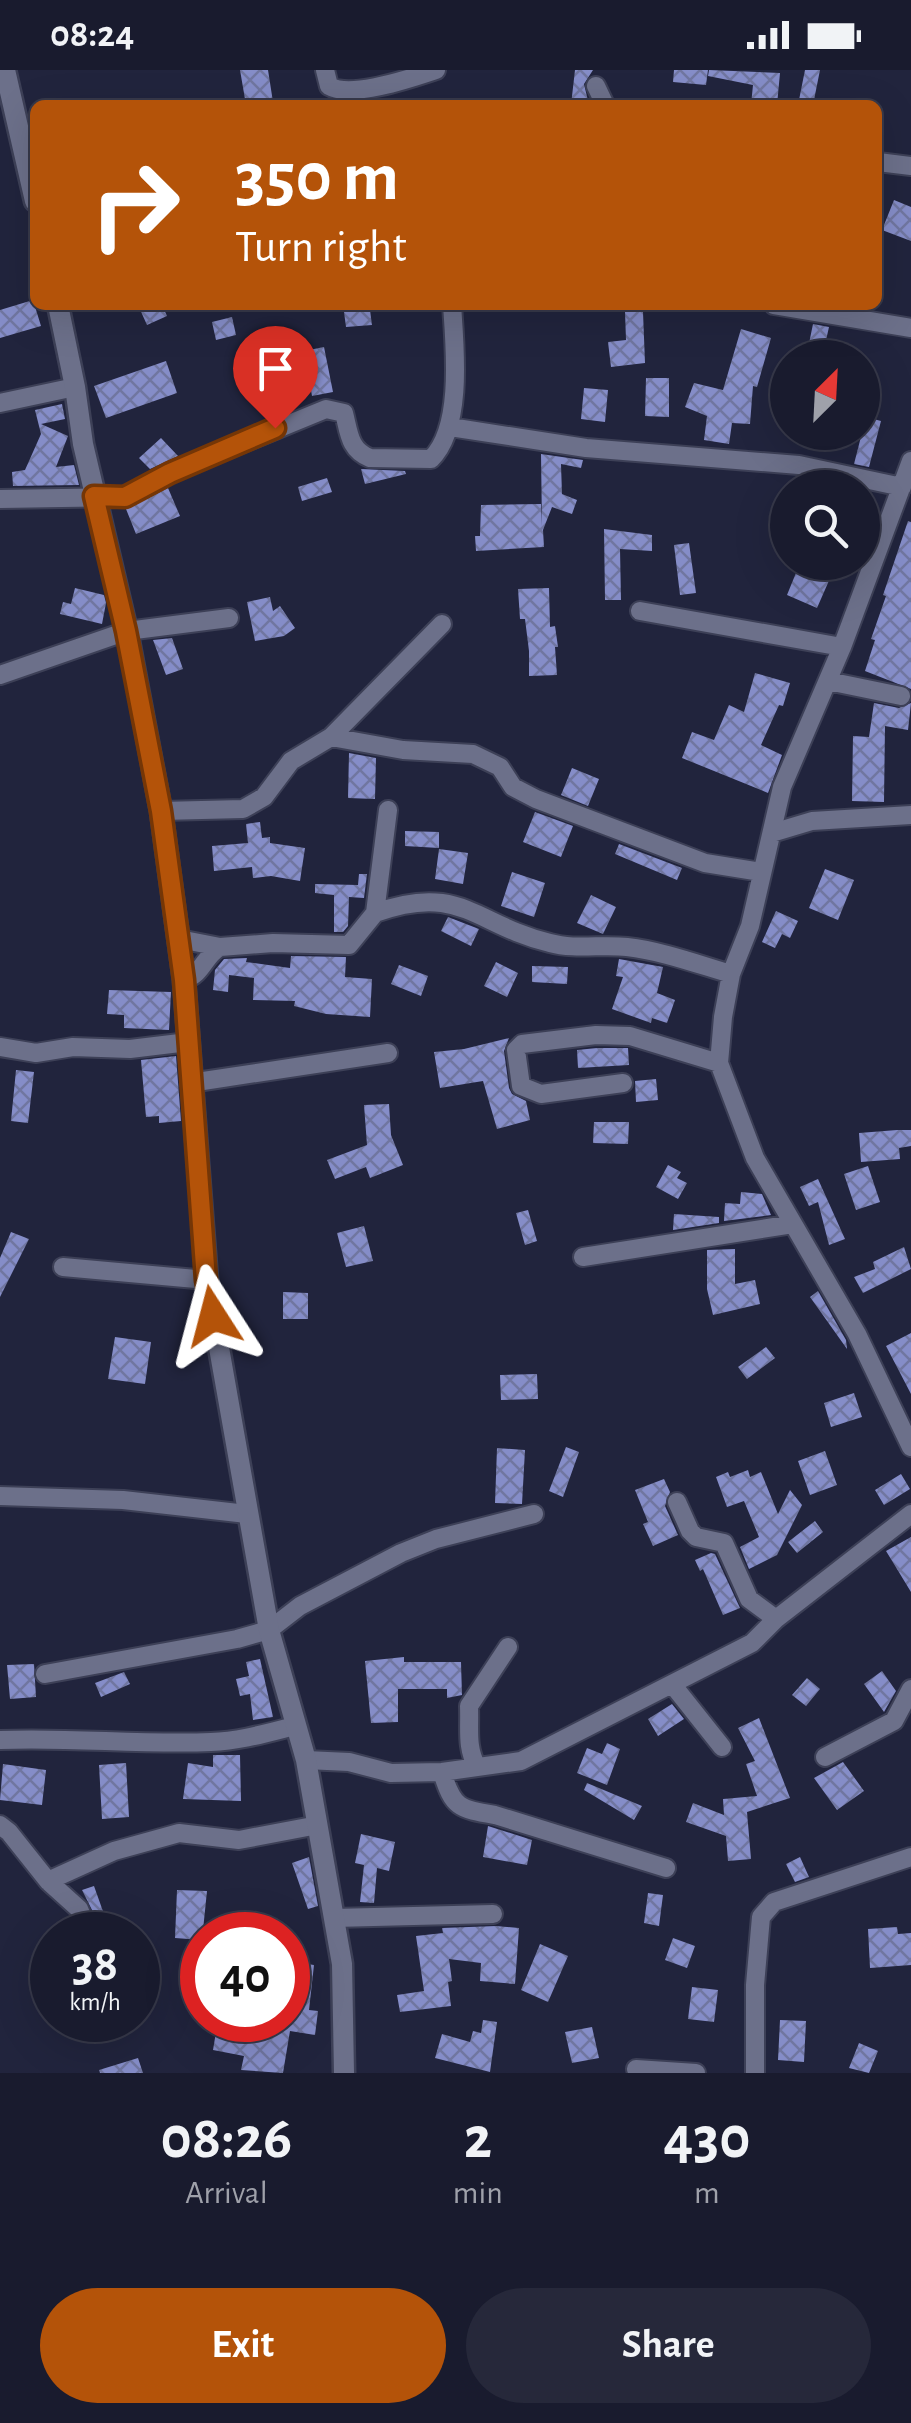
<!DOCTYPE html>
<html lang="en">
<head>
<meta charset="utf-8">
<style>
	body { margin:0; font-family:"Alegreya Sans",sans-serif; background:#26283a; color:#f1f3f6; height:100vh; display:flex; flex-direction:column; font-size:38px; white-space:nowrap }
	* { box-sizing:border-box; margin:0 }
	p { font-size:32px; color:#9fa1aa }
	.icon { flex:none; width:55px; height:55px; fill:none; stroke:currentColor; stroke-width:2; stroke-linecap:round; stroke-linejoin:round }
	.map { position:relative; height:2003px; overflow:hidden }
	.panel { display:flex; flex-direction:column; background:#191b2e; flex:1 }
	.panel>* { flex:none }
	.top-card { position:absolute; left:30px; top:30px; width:852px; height:210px; border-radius:15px; box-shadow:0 10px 40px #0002,0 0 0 2px #37394a; background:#b45309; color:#fff; overflow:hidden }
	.needle { width:65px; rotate:24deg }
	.tools { position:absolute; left:770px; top:270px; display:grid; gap:20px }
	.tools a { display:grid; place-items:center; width:110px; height:110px; border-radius:50%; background:#191b2e; box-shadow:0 10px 40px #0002,0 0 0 2px #37394a; font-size:50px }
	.speed { position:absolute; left:30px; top:1842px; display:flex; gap:20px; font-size:50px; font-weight:700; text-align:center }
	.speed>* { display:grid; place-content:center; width:130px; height:130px; border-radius:50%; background:#191b2e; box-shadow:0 10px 40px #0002,0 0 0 2px #37394a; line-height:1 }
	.speed small { font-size:25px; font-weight:400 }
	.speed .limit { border:15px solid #d22; background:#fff; color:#111 }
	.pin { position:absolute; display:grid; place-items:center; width:85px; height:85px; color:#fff; margin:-102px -42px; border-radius:50% 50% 50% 0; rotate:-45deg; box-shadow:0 0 10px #0007 }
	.pin .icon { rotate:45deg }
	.me { position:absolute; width:110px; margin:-55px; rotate:351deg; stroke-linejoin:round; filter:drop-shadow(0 0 8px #0008) }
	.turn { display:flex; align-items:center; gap:35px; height:210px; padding:0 40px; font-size:45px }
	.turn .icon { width:130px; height:130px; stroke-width:2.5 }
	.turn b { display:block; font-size:70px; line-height:85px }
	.eta { display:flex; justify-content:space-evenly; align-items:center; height:170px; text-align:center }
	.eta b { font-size:60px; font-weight:700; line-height:70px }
	.cta { display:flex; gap:20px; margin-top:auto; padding:20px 40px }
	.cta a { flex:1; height:115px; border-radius:60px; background:#b45309; color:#fff; font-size:40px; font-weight:700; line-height:115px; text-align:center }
	.cta a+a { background:#26283a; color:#f1f3f6 }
	.status { display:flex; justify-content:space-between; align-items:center; height:70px; padding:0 50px; background:#191b2e; direction:ltr }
	.status svg { height:28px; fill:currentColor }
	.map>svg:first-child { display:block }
	.building { fill:url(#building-cross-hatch) }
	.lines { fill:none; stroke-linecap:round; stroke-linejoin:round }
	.minor-casing { stroke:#3d4057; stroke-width:22 }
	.tertiary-casing { stroke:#3d4057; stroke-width:25 }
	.minor { stroke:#6c708a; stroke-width:18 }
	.tertiary { stroke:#6c708a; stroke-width:20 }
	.route-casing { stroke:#753606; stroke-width:25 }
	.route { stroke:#b45309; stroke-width:18 }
</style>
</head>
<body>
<div class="status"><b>08:24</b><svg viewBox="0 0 49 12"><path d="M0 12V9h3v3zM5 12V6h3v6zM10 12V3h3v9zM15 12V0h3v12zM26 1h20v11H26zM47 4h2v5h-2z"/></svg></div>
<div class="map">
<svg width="911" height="2003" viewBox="0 0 911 2003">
	<defs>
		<pattern id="building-cross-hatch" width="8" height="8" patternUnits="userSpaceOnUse" patternTransform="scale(2.5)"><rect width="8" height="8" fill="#858dc8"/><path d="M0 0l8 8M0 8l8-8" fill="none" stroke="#7076a0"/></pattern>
	</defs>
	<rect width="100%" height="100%" fill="#21243d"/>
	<path class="building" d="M 240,0 L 268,0 L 273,32 L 246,35 Z
		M 575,0 L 593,0 L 584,14 L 589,35 L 571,35 Z
		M 674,0 L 708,0 L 706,15 L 673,12 Z
		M 709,0 L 780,3 L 777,35 L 751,35 L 753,15 L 708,6 Z
		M 805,0 L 820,0 L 813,35 L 798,35 Z
		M 894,130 L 911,137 L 911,171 L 882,160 Z
		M 33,230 L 41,256 L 0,268 L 0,240 Z
		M 138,235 L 162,235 L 167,246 L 147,255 Z
		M 370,240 L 372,255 L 346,257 L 344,242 Z
		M 625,242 L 643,242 L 645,293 L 611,297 L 608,272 L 626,270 Z
		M 232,247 L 236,265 L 216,270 L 212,252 Z
		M 813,254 L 829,257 L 822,288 L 806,288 Z
		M 741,259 L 771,268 L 757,317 L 753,316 L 750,354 L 732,353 L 729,374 L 704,370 L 707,346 L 685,337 L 694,313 L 723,320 Z
		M 324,277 L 333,322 L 312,326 L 304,281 Z
		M 166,291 L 177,323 L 106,348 L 94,316 Z
		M 646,308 L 669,308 L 669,347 L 645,346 Z
		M 584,318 L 608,320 L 605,352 L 581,349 Z
		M 62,334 L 65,349 L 41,354 L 68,366 L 56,397 L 74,395 L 79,415 L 13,416 L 12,402 L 25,400 L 41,364 L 35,340 Z
		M 866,347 L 881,351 L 869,397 L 854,394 Z
		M 161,368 L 178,386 L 150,399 L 139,388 Z
		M 541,384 L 583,390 L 581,398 L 561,394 L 562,424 L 577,430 L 572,444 L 552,437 L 543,460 L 544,477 L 476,481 L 475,466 L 480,466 L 481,435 L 541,434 L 542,456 Z
		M 361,399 L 405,401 L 406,404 L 365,414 Z
		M 327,408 L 332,422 L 302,431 L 298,417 Z
		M 168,418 L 180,446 L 136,464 L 126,439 Z
		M 908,451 L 911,452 L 911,619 L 865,601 L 875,570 L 871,569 L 886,526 L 883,525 Z
		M 604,459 L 652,465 L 652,481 L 620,479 L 621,530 L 605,530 Z
		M 689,473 L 696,523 L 680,525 L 674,475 Z
		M 800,493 L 831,506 L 817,538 L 787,525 Z
		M 75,518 L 104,525 L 106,533 L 102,554 L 60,544 L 63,532 L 71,534 Z
		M 549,518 L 550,557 L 555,556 L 558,577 L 555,577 L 557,605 L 529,606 L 529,581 L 525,549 L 520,549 L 518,519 Z
		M 270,527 L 273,541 L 280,536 L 295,558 L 284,566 L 255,571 L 247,532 Z
		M 172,568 L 183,599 L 166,605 L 153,570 Z
		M 755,603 L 790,613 L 783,636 L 779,635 L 761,675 L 782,685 L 768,723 L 682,688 L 692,662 L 714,670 L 729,635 L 744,642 Z
		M 874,633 L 899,638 L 911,633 L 908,660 L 885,656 L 884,732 L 852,731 L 853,666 L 869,667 Z
		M 349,683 L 376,688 L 375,729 L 348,728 Z
		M 572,698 L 599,709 L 588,736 L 561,725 Z
		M 535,742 L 573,756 L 561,787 L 523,772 Z
		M 260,752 L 262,768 L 270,767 L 270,773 L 305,778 L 300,811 L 271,806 L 253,808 L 252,797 L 214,801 L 212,776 L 248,773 L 246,754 Z
		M 405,761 L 439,762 L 439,778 L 405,776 Z
		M 619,774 L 682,798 L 677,810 L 615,784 Z
		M 439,779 L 468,783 L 463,814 L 435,809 Z
		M 825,799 L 854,810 L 838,850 L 809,838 Z
		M 512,802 L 545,813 L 534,847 L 501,836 Z
		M 359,804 L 367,804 L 364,828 L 349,827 L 348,856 L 343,862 L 334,862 L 334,825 L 315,823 L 315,814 L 358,815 Z
		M 591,825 L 616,837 L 603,864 L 577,853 Z
		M 776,841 L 798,851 L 790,868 L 782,864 L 775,878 L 762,872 Z
		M 448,847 L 479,859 L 471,876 L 441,861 Z
		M 291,886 L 346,887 L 345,907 L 372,909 L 370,947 L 326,944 L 294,936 L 295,931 L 253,930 L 254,908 L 229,905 L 228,922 L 213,920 L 215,900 L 224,889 L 247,888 L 246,892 L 290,898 Z
		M 619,889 L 663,897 L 657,923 L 675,930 L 667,953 L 652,948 L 651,953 L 612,939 L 623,907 L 616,906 Z
		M 496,892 L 518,903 L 507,927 L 484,916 Z
		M 399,895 L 428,906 L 421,926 L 391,914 Z
		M 532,896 L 568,897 L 567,914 L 532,912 Z
		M 109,920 L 171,922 L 169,960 L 124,958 L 124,945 L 107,944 Z
		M 509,968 L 504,981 L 509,1018 L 512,1024 L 526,1031 L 530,1050 L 497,1059 L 483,1011 L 440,1018 L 434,982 L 464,979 Z
		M 597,978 L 628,978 L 629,995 L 578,998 L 577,980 Z
		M 176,986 L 181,1051 L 159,1053 L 159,1046 L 146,1047 L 141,990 Z
		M 16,1000 L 34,1002 L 28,1053 L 11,1051 Z
		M 656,1009 L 658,1030 L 636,1032 L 635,1011 Z
		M 389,1034 L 391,1065 L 403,1095 L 370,1108 L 366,1097 L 335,1109 L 327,1090 L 367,1075 L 364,1035 Z
		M 594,1052 L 629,1052 L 628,1074 L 593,1073 Z
		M 897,1060 L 911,1060 L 911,1076 L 899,1078 L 900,1089 L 861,1092 L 859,1063 Z
		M 668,1095 L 681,1102 L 677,1108 L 687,1113 L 678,1129 L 656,1117 Z
		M 868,1096 L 880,1132 L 856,1140 L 844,1104 Z
		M 818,1109 L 845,1169 L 829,1175 L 818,1132 L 809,1136 L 800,1117 Z
		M 741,1122 L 762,1124 L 771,1145 L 724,1151 L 725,1133 L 740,1134 Z
		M 528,1140 L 537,1171 L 525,1175 L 516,1143 Z
		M 674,1144 L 719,1147 L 719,1153 L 673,1160 Z
		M 364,1156 L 373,1191 L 346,1197 L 337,1163 Z
		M 11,1162 L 29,1169 L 0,1227 L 0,1188 Z
		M 904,1177 L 911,1199 L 863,1223 L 854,1207 L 875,1199 L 873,1192 Z
		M 735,1179 L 735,1214 L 755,1210 L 760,1234 L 713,1245 L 707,1219 L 707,1180 Z
		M 818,1221 L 846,1270 L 847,1279 L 810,1227 Z
		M 283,1222 L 308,1223 L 308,1249 L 283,1249 Z
		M 911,1263 L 911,1324 L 886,1276 Z
		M 115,1267 L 151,1272 L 145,1314 L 108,1309 Z
		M 766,1277 L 775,1288 L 747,1309 L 738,1297 Z
		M 537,1304 L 538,1329 L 501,1330 L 500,1305 Z
		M 854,1323 L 862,1347 L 831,1357 L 824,1333 Z
		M 566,1377 L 579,1382 L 563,1427 L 549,1421 Z
		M 497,1378 L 525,1380 L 522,1434 L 495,1433 Z
		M 825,1381 L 837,1415 L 810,1425 L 798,1391 Z
		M 748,1400 L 750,1407 L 761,1402 L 778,1444 L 790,1420 L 802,1435 L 777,1485 L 749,1499 L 740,1477 L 759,1467 L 744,1431 L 727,1437 L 716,1407 L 728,1402 L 730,1407 Z
		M 901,1404 L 910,1419 L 884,1435 L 875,1420 Z
		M 664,1409 L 670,1422 L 665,1436 L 678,1465 L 653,1476 L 643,1454 L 648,1452 L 635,1420 Z
		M 815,1451 L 823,1462 L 797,1483 L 788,1472 Z
		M 911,1467 L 911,1522 L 886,1481 Z
		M 711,1483 L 715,1484 L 740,1538 L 723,1545 L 703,1499 L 700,1501 L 695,1490 Z
		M 404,1587 L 404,1592 L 461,1592 L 462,1625 L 447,1628 L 447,1619 L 398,1619 L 398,1652 L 371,1653 L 365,1591 Z
		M 260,1589 L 273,1647 L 253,1650 L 250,1624 L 240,1626 L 236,1609 L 249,1606 L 246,1592 Z
		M 34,1594 L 36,1627 L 10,1629 L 7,1595 Z
		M 882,1601 L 896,1621 L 884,1642 L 864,1614 Z
		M 124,1602 L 130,1614 L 101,1627 L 95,1613 Z
		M 807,1608 L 820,1619 L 806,1636 L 792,1625 Z
		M 672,1634 L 684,1649 L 658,1666 L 648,1649 Z
		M 759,1648 L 790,1728 L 747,1742 L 751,1789 L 728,1791 L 726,1766 L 686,1752 L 693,1733 L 724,1745 L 723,1729 L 757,1726 L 746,1694 L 755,1691 L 738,1658 Z
		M 607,1673 L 620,1679 L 607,1715 L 577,1703 L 587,1678 L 602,1684 Z
		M 213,1685 L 240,1685 L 241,1731 L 183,1729 L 188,1693 L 213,1697 Z
		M 843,1692 L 864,1721 L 837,1740 L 814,1708 Z
		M 126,1693 L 129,1747 L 102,1749 L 99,1695 Z
		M 3,1694 L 46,1700 L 42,1735 L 0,1730 Z
		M 587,1713 L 642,1736 L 634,1750 L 584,1720 Z
		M 488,1756 L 532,1770 L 527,1795 L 483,1787 Z
		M 361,1764 L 395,1772 L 389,1801 L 377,1798 L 374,1833 L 360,1832 L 364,1795 L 355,1793 Z
		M 309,1787 L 318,1836 L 308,1839 L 292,1793 Z
		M 800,1787 L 809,1807 L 795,1812 L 786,1794 Z
		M 94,1816 L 105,1847 L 97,1850 L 82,1820 Z
		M 177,1820 L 207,1821 L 202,1870 L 175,1868 Z
		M 648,1823 L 663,1825 L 659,1856 L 644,1853 Z
		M 496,1856 L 519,1858 L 515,1914 L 480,1911 L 481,1893 L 449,1889 L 452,1911 L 448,1912 L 451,1936 L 400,1942 L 397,1925 L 424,1921 L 416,1866 L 443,1863 L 442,1858 Z
		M 897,1857 L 898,1864 L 911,1863 L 911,1895 L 870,1898 L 868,1859 Z
		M 673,1868 L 695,1876 L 687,1898 L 665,1890 Z
		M 540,1874 L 568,1886 L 548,1932 L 521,1920 Z
		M 288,1891 L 314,1895 L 309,1940 L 318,1941 L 315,1965 L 290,1961 L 283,2003 L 241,2000 L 244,1986 L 213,1980 L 218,1950 L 245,1950 L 242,1963 L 273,1967 L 275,1950 L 288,1950 Z
		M 692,1917 L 718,1920 L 714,1952 L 688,1949 Z
		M 483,1950 L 497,1952 L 490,2002 L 435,1988 L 442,1964 L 470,1972 L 473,1961 L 481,1963 Z
		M 780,1950 L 806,1951 L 804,1992 L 778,1990 Z
		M 592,1957 L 599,1988 L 572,1993 L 565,1962 Z
		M 859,1973 L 878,1981 L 869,2003 L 849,1998 Z
		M 138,1988 L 143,2003 L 100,2003 L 99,2000 Z"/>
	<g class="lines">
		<defs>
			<path id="minor" d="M 325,0 L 329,16 C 351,29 412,8 436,0
				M 596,16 L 605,35
				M 878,92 L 911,96
				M 774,235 L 911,258
				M 0,333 L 75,317
				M 450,357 L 586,378 L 799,395 L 902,417
				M 911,391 L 842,577 L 782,717 L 750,856 L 731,904 L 723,947 L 719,993 L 755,1088 L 857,1264 L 911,1377
				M 0,429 L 125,427 L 170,403 L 326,339 L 344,343 C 349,362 349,380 370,388 L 431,389 C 463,358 455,278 452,235
				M 640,541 L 842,577
				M 0,605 L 127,561 L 229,548
				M 828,611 L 901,626
				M 331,667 L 403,680 L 473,684 L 500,697 L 513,717 L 536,729 L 705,793 L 761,802
				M 161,741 L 243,739 L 264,727 L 291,691 L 331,667 L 442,554
				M 772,763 L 812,751 L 911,745
				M 375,843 C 461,812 475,855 550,873 C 575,880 602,874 627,877 C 662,881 697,894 731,904
				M 179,869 L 220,877 L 273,873 L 349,875 L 375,843 L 388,740
				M 184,910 C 203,904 204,886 220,877
				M 0,977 L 36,983 L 73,977 L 130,979 L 188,972
				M 190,1013 L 388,983
				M 623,1013 L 541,1024 L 521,1016 L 516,980 L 522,974 L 596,965 L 630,966 L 719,993
				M 583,1187 L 793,1154
				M 63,1197 L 207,1210
				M 0,1426 L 123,1430 L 247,1444
				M 677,1432 L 690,1461 L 696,1467 L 724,1473 L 749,1529 L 776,1549
				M 45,1604 L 237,1569 L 269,1560 L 300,1536 L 401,1483 L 436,1469 L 534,1444
				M 672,1614 L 722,1677
				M 0,1670 C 70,1667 141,1675 211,1672 C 240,1671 267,1663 295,1656
				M 825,1687 L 894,1651 L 911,1619
				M 306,1690 L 349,1692 L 391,1703 L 442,1702 L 521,1691 L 752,1573 L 776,1549 L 911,1444
				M 477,1697 C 466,1677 470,1660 469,1636 L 508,1577
				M 442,1702 C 453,1738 459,1739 495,1745 L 666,1798
				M 0,1755 L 9,1762 L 48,1811 L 79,1839 L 89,1863
				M 48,1811 L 114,1781 L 179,1763 L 239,1770 L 318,1755
				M 334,1848 L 493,1844
				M 636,1999 L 696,2003
				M 755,2003 L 755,1915 L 761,1847 L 774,1832 L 911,1787"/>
			<path id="tertiary" d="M 5,0 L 35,131
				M 58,235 L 75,317 L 83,374 L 127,561 L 161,741 L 184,910 L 207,1210 L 269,1560 L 306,1690 L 342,1894 L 344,2003"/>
		</defs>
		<use href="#minor" class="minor-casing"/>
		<use href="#tertiary" class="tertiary-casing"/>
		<use href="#minor" class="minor"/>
		<use href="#tertiary" class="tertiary"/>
	</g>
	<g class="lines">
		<defs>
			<path id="route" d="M 213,1246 L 206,1210 L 184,910 L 161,741 L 126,561 L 94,426 L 125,427 L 170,403 L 275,358"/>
		</defs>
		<use href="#route" class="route-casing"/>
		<use href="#route" class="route"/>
	</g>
</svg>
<div class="tools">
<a><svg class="needle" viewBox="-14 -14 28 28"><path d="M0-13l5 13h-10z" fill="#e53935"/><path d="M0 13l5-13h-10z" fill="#9fa1aa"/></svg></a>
<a><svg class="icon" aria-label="search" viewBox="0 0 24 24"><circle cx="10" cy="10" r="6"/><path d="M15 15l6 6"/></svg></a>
</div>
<div class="speed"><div>38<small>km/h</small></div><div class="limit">40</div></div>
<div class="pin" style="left:275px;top:358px;background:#d93025"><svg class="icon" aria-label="arrive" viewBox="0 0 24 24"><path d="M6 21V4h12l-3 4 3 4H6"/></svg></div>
<svg class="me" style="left:213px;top:1246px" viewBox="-20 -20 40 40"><path d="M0-17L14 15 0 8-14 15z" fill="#b45309" stroke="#fff" stroke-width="4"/></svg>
<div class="top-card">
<div class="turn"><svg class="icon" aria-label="right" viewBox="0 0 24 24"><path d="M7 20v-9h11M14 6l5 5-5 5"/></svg><div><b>350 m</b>Turn right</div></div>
</div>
</div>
<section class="panel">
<div class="eta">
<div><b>08:26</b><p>Arrival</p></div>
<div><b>2</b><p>min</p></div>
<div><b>430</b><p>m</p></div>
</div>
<div class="cta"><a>Exit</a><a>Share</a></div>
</section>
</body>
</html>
